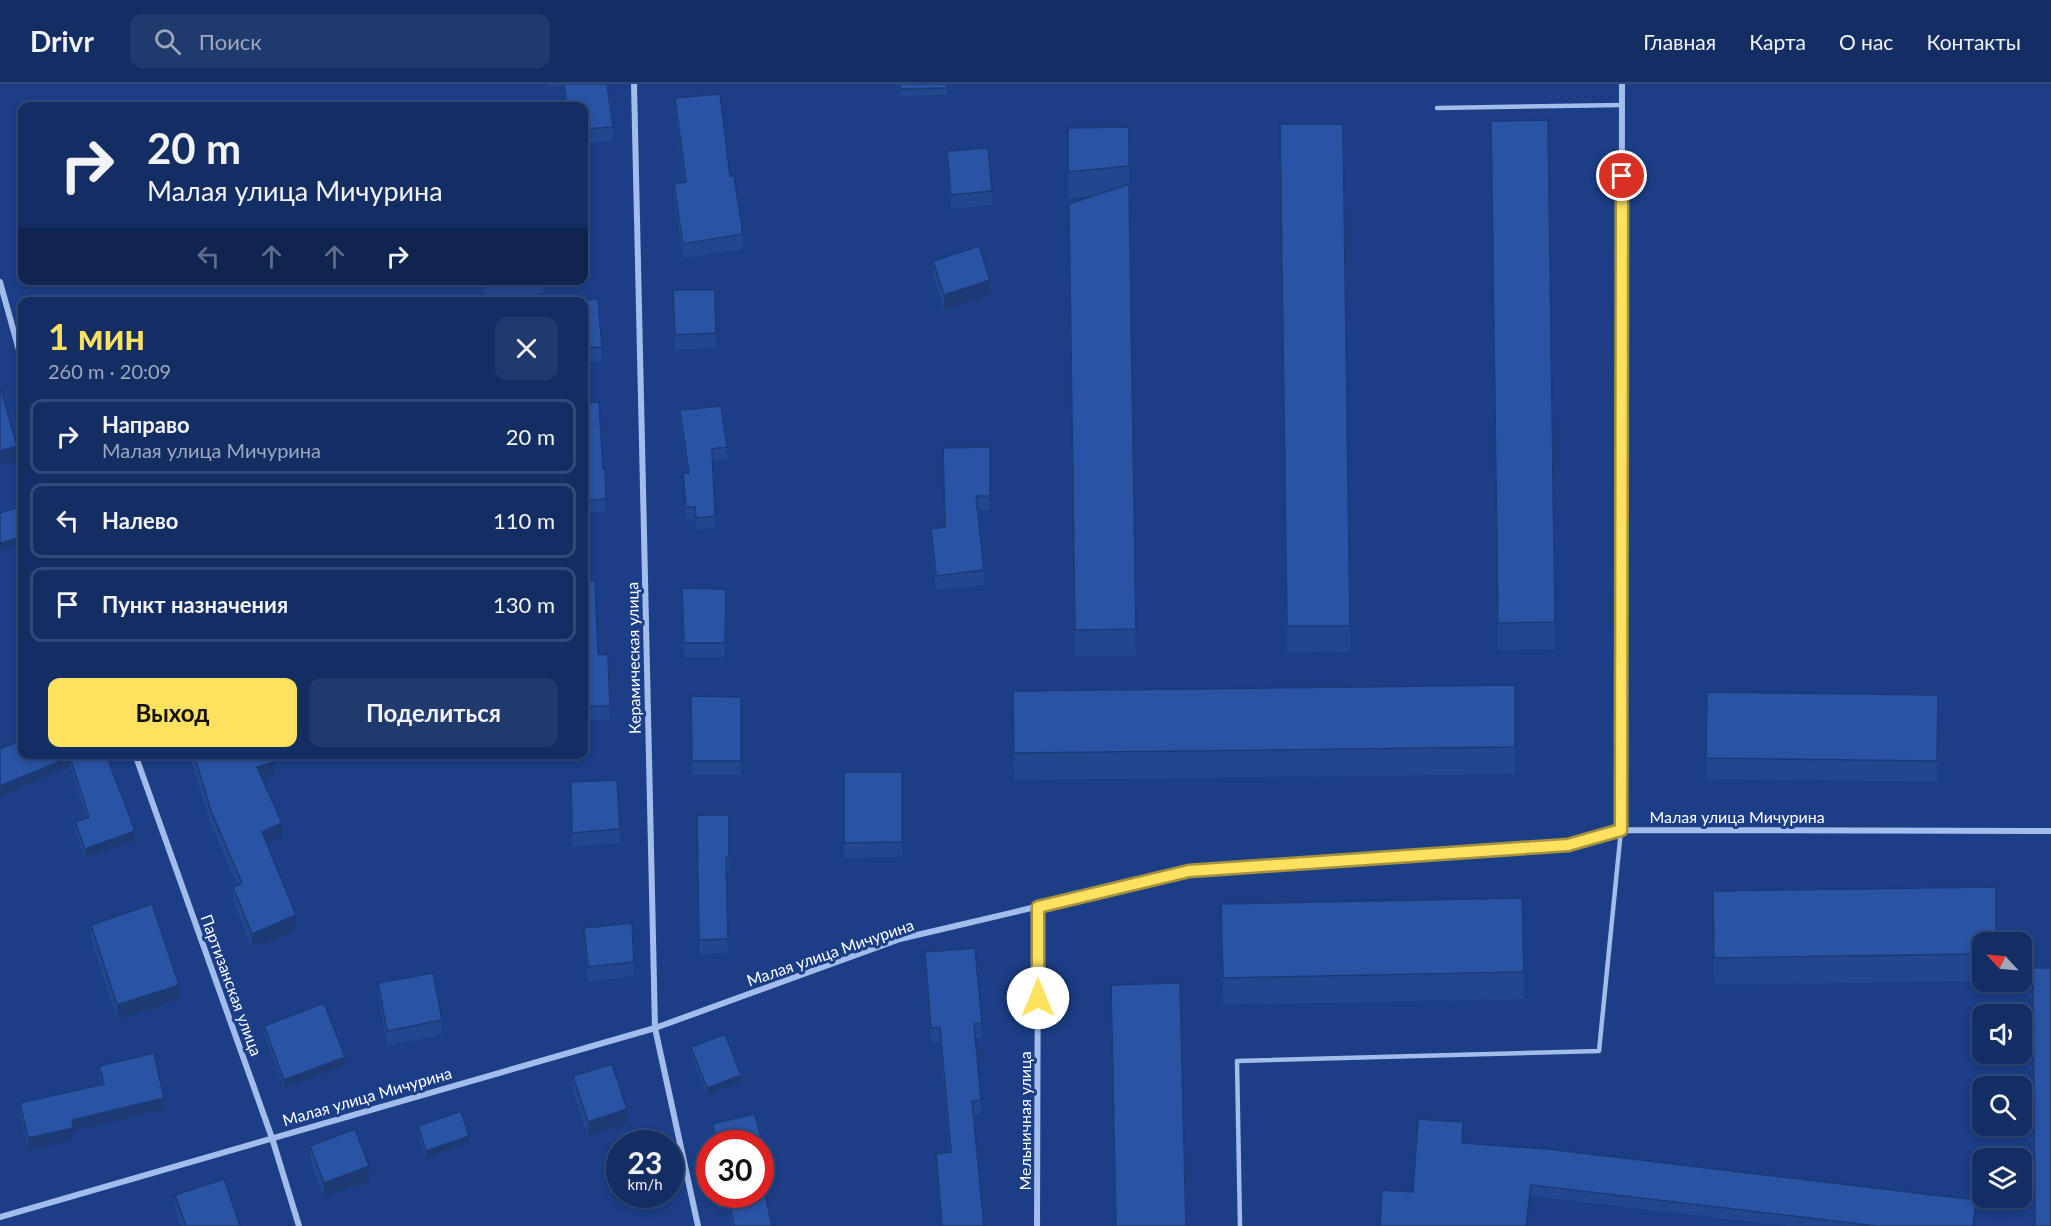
<!DOCTYPE html>
<html lang="ru">
<head>
<meta charset="utf-8">
<style>
	body { margin:0; font-family:Lato,sans-serif; background:#213a6d; color:#f1f3f6; height:100vh; display:flex; flex-direction:column; font-size:22px; white-space:nowrap }
	* { box-sizing:border-box; margin:0 }
	p { font-size:20px; color:#9da8bf }
	.icon { flex:none; width:33px; height:33px; fill:none; stroke:currentColor; stroke-width:2; stroke-linecap:round; stroke-linejoin:round }
	.map { position:relative; flex:1; overflow:hidden }
	.panel { position:absolute; left:18px; top:213px; width:570px; height:462px; display:flex; flex-direction:column; background:#142e64; border-radius:12px; box-shadow:0 3px 9px #0003,0 0 0 2px #334a78 }
	.panel>* { flex:none }
	.guide { position:absolute; left:18px; top:18px; width:570px; height:183px; border-radius:12px; box-shadow:0 3px 9px #0003,0 0 0 2px #334a78; background:#142e64; color:#f1f3f6; overflow:hidden }
	.needle { width:39px; rotate:296deg }
	.fabs { position:absolute; left:1972px; top:848px; display:grid; gap:12px }
	.fabs a { display:grid; place-items:center; width:60px; height:60px; border-radius:12px; background:#142e64; box-shadow:0 3px 9px #0003,0 0 0 2px #334a78; font-size:30px }
	.speed { position:absolute; left:606px; top:1046px; display:flex; gap:12px; font-size:30px; font-weight:700; text-align:center }
	.speed>* { display:grid; place-content:center; width:78px; height:78px; border-radius:50%; background:#142e64; box-shadow:0 3px 9px #0003,0 0 0 2px #334a78; line-height:1 }
	.speed small { font-size:15px; font-weight:400 }
	.speed .limit { border:9px solid #d22; background:#fff; color:#111 }
	.pin { position:absolute; display:grid; place-items:center; width:51px; height:51px; color:#fff; margin:-26px; border:3px solid #fff; border-radius:50%; box-shadow:0 2px 6px #0007 }
	.me { position:absolute; width:66px; margin:-33px; rotate:0deg; stroke-linejoin:round; filter:drop-shadow(0 0 4px #0008) }
	.turn { display:flex; align-items:center; gap:21px; height:126px; padding:0 30px; font-size:27px }
	.turn .icon { width:78px; height:78px; stroke-width:2.5 }
	.turn b { display:block; font-size:42px; line-height:51px }
	.lanes { display:flex; align-items:center; height:57px; padding:0 30px; background:#0003; justify-content:center; gap:30px; direction:ltr }
	.lanes .off { opacity:.35 }
	.round { display:grid; place-items:center; flex:none; width:63px; height:63px; border-radius:12px; background:#213a6d }
	.head { display:flex; align-items:center; justify-content:space-between; height:102px; padding:0 30px }
	h1 { font-size:36px; font-weight:700; line-height:45px; color:#fde15f }
	.primary-button { display:flex; gap:12px; margin-top:auto; padding:12px 30px }
	.primary-button a { flex:1; height:69px; border-radius:12px; background:#fde15f; color:#111; font-size:24px; font-weight:700; line-height:69px; text-align:center }
	.primary-button a+a { background:#213a6d; color:#f1f3f6 }
	ul { padding:0; list-style:none }
	li { display:flex; align-items:center; gap:18px; height:75px; margin:0 12px 9px; padding:0 18px; border:3px solid #334a78; border-radius:12px }
	li div { flex:1 }
	li b { display:block; font-size:22px }
	li em { font-style:normal }
	header { display:flex; align-items:center; gap:36px; box-sizing:border-box; height:84px; padding:0 30px; background:#142e64; border-bottom:2px solid #334a78 }
	header strong { font-size:28px }
	nav { display:flex; gap:33px; margin-inline-start:auto; font-size:21px }
	.search { width:420px; height:54px; background:#213a6d; display:flex; align-items:center; gap:15px; box-sizing:border-box; padding:0 21px; border-radius:12px; color:#9da8bf; font-size:22px }
	.map>svg:first-child { display:block }
	.lines { fill:none; stroke-linecap:round; stroke-linejoin:round }
	.service { stroke:#a2bcec; stroke-width:4.5 }
	.minor { stroke:#a2bcec; stroke-width:6 }
	.wall { fill:#23478e }
	.shaded-wall { fill:#1d3a74 }
	.building { fill:#2953a5; stroke:#1d3a74; stroke-width:1.5 }
	.route-casing { stroke:#a4923e; stroke-width:15 }
	.route { stroke:#fde15f; stroke-width:10 }
	.labels { text-anchor:middle; dominant-baseline:central; stroke-width:6; stroke-linejoin:round; paint-order:stroke }
	.street-label { font-size:16px; fill:#fff; stroke:#1b3e86 }
</style>
</head>
<body>
<header>
<strong>Drivr</strong>
<div class="search"><svg class="icon" aria-label="search" viewBox="0 0 24 24"><circle cx="10" cy="10" r="6"/><path d="M15 15l6 6"/></svg>Поиск</div>
<nav><a>Главная</a><a>Карта</a><a>О нас</a><a>Контакты</a></nav>
</header>
<div class="map">
<svg width="2051" height="1142" viewBox="0 0 2051 1142">
	<rect width="100%" height="100%" fill="#1b3e86"/>
	<g class="lines">
		<path class="service" d="M 1437,24 L 1622,21
			M 1240,1142 L 1237,977 L 1599,967 L 1621,746"/>
		<path class="minor" d="M 634,0 L 655,944 L 698,1142
			M 0,198 L 22,277
			M 135,670 L 272,1054 L 299,1142
			M 1621,746 L 1622,0
			M 0,1133 L 655,944 L 900,855 L 1189,787 L 1568,761 L 1621,746 L 2051,747
			M 1037,1142 L 1038,823"/>
	</g>
	<path class="wall" d="M 548,0 L 607,0 L 613,43 L 613,57 L 584,59 L 584,22 L 565,22 L 563,2 L 548,3 Z
		M 900,0 L 947,0 L 947,11 L 900,12 Z
		M 675,14 L 730,92 L 743,150 L 743,165 L 683,174 L 674,114 L 674,100 L 684,98 L 675,28 Z
		M 1129,43 L 1136,572 L 1075,572 L 1069,147 L 1091,112 L 1068,115 L 1068,44 Z
		M 1491,64 L 1555,538 L 1555,565 L 1498,566 Z
		M 947,67 L 992,107 L 992,121 L 951,125 L 947,81 Z
		M 1280,67 L 1350,542 L 1350,568 L 1287,569 Z
		M 22,89 L 22,107 L 18,98 L 18,91 Z
		M 933,177 L 990,211 L 944,226 L 933,192 Z
		M 482,196 L 543,196 L 543,209 L 486,217 Z
		M 673,206 L 716,249 L 716,264 L 675,266 Z
		M 584,218 L 602,263 L 602,277 L 584,278 Z
		M 584,319 L 603,385 L 606,415 L 606,427 L 584,428 Z
		M 680,326 L 727,363 L 727,375 L 713,377 L 715,444 L 696,446 L 695,435 L 686,435 L 683,389 L 688,389 L 680,338 Z
		M 990,363 L 990,426 L 977,426 L 984,486 L 984,501 L 936,506 L 931,459 L 931,445 L 945,443 Z
		M 584,497 L 598,570 L 610,622 L 610,636 L 584,636 Z
		M 682,504 L 726,505 L 725,573 L 684,573 Z
		M 1515,601 L 1515,690 L 1014,696 L 1013,607 Z
		M 1707,608 L 1938,611 L 1937,698 L 1706,695 Z
		M 691,612 L 741,613 L 741,691 L 692,691 Z
		M 0,665 L 110,670 L 110,682 L 135,757 L 85,774 L 75,747 L 75,738 L 86,734 L 70,683 L 0,712 Z
		M 192,670 L 272,670 L 274,692 L 263,696 L 282,754 L 267,760 L 296,846 L 252,864 L 233,817 L 233,803 L 237,801 L 211,741 L 192,680 Z
		M 844,688 L 902,688 L 902,773 L 844,774 Z
		M 571,698 L 620,745 L 620,759 L 572,763 Z
		M 697,731 L 729,731 L 729,789 L 726,789 L 728,869 L 699,870 Z
		M 1713,807 L 1983,858 L 1983,897 L 1714,901 Z
		M 91,841 L 179,915 L 117,936 L 91,855 Z
		M 584,844 L 634,878 L 634,892 L 588,898 L 584,858 Z
		M 1221,847 L 1524,888 L 1524,915 L 1223,921 Z
		M 925,868 L 982,939 L 982,954 L 975,954 L 981,1016 L 981,1030 L 973,1031 L 984,1142 L 941,1142 L 936,1084 L 936,1070 L 949,1068 L 940,958 L 931,958 L 925,883 Z
		M 378,899 L 442,936 L 442,951 L 387,961 L 378,913 Z
		M 1111,901 L 1186,1142 L 1115,1142 Z
		M 264,942 L 345,981 L 284,1004 L 264,950 Z
		M 691,963 L 741,998 L 707,1011 L 691,970 Z
		M 99,982 L 164,1025 L 73,1047 L 73,1056 L 28,1066 L 20,1031 L 20,1019 L 101,1001 L 99,994 Z
		M 573,992 L 627,1040 L 588,1052 L 573,1007 Z
		M 755,1030 L 766,1074 L 766,1089 L 761,1090 L 772,1142 L 731,1142 L 725,1110 L 760,1110 L 760,1059 L 713,1059 L 712,1054 L 712,1040 Z
		M 418,1042 L 469,1059 L 426,1074 L 418,1049 Z
		M 1463,1049 L 1463,1059 L 1976,1127 L 1974,1142 L 1786,1142 L 1531,1112 L 1413,1108 Z
		M 310,1062 L 369,1097 L 324,1113 L 310,1076 Z
		M 175,1111 L 240,1142 L 181,1142 L 175,1126 Z"/>
	<path class="shaded-wall" d="M 990,196 L 990,211 L 944,226 L 944,211 Z
		M 17,362 L 17,377 L 0,381 L 0,367 Z
		M 22,453 L 22,460 L 0,467 L 0,459 Z
		M 111,672 L 111,682 L 107,683 L 107,673 Z
		M 70,673 L 70,683 L 0,712 L 0,702 Z
		M 274,678 L 274,692 L 257,698 L 257,683 Z
		M 282,739 L 282,754 L 262,762 L 262,748 Z
		M 135,747 L 135,757 L 85,774 L 85,765 Z
		M 296,831 L 296,846 L 252,864 L 252,850 Z
		M 179,901 L 179,915 L 117,936 L 117,921 Z
		M 345,973 L 345,981 L 284,1004 L 284,996 Z
		M 741,991 L 741,998 L 707,1011 L 707,1004 Z
		M 164,1014 L 164,1025 L 73,1047 L 73,1056 L 28,1066 L 28,1054 L 72,1036 Z
		M 627,1025 L 627,1040 L 588,1052 L 588,1038 Z
		M 469,1052 L 469,1059 L 426,1074 L 426,1067 Z
		M 766,1074 L 766,1089 L 760,1090 L 760,1075 Z
		M 369,1082 L 369,1097 L 324,1113 L 324,1099 Z
		M 1531,1101 L 1531,1112 L 1527,1142 L 1526,1142 Z
		M 1976,1116 L 1976,1127 L 1974,1142 L 1973,1142 Z"/>
	<path class="building" d="M 564,0 L 607,0 L 613,43 L 584,45 L 584,22 L 567,22 Z
		M 900,0 L 947,0 L 947,4 L 900,5 Z
		M 720,10 L 730,92 L 734,92 L 743,150 L 683,160 L 674,100 L 686,98 L 675,14 Z
		M 1548,36 L 1555,538 L 1498,539 L 1491,37 Z
		M 1280,40 L 1343,40 L 1350,542 L 1287,542 Z
		M 1129,43 L 1129,82 L 1068,88 L 1068,44 Z
		M 988,64 L 992,107 L 951,111 L 947,67 Z
		M 22,89 L 22,100 L 18,91 Z
		M 1129,100 L 1136,545 L 1075,546 L 1069,120 Z
		M 979,162 L 990,196 L 944,211 L 933,177 Z
		M 485,196 L 530,196 L 486,203 Z
		M 673,206 L 715,206 L 716,249 L 675,251 Z
		M 598,215 L 602,263 L 584,264 L 584,218 L 565,218 Z
		M 0,302 L 17,362 L 0,367 Z
		M 599,318 L 603,385 L 605,384 L 606,415 L 584,417 L 584,319 Z
		M 721,322 L 727,363 L 712,365 L 715,432 L 696,434 L 695,423 L 686,423 L 683,389 L 689,389 L 680,326 Z
		M 990,363 L 990,412 L 976,412 L 984,486 L 936,492 L 931,445 L 945,443 L 943,364 Z
		M 22,422 L 22,453 L 0,459 L 0,429 Z
		M 584,497 L 595,497 L 598,570 L 608,571 L 610,622 L 584,622 Z
		M 682,504 L 726,505 L 725,559 L 684,559 Z
		M 1515,601 L 1515,663 L 1014,669 L 1013,607 Z
		M 1707,608 L 1938,611 L 1937,677 L 1706,674 Z
		M 691,612 L 741,613 L 741,677 L 692,677 Z
		M 22,656 L 22,670 L 110,670 L 111,672 L 107,673 L 135,747 L 85,765 L 75,738 L 89,733 L 70,673 L 0,702 L 0,665 Z
		M 194,670 L 272,670 L 274,678 L 257,683 L 282,739 L 262,748 L 296,831 L 252,850 L 233,803 L 242,799 L 211,727 Z
		M 844,688 L 902,688 L 902,758 L 844,759 Z
		M 617,696 L 620,745 L 572,749 L 571,698 Z
		M 697,731 L 729,731 L 729,774 L 726,774 L 728,855 L 699,856 Z
		M 1996,803 L 1996,858 L 1983,858 L 1983,870 L 1714,874 L 1713,807 Z
		M 1522,814 L 1524,888 L 1223,894 L 1221,820 Z
		M 152,820 L 179,901 L 117,921 L 91,841 Z
		M 632,839 L 634,878 L 588,883 L 584,844 Z
		M 975,864 L 982,939 L 974,940 L 981,1016 L 972,1017 L 984,1142 L 942,1142 L 936,1070 L 951,1068 L 940,943 L 931,944 L 925,868 Z
		M 2033,884 L 2051,884 L 2051,1142 L 2035,1142 Z
		M 433,889 L 442,936 L 387,947 L 378,899 Z
		M 1180,899 L 1186,1142 L 1116,1142 L 1111,901 Z
		M 324,919 L 345,973 L 284,996 L 264,942 Z
		M 725,950 L 741,991 L 707,1004 L 691,963 Z
		M 154,969 L 164,1014 L 72,1036 L 73,1044 L 28,1054 L 20,1019 L 104,1000 L 99,982 Z
		M 612,980 L 627,1025 L 588,1038 L 573,992 Z
		M 461,1027 L 469,1052 L 426,1067 L 418,1042 Z
		M 755,1030 L 766,1074 L 760,1075 L 760,1059 L 717,1059 L 712,1040 Z
		M 1418,1035 L 1463,1038 L 1462,1059 L 1548,1065 L 1976,1116 L 1973,1142 L 1876,1142 L 1531,1101 L 1526,1142 L 1380,1142 L 1382,1106 L 1413,1108 Z
		M 355,1045 L 369,1082 L 324,1099 L 310,1062 Z
		M 760,1087 L 772,1142 L 734,1142 L 727,1110 L 760,1110 Z
		M 224,1095 L 240,1142 L 186,1142 L 175,1111 Z"/>
	<g class="lines">
		<defs>
			<path id="route" d="M 1038,914 L 1038,823 L 1189,787 L 1568,761 L 1621,746 L 1622,92"/>
		</defs>
		<use href="#route" class="route-casing"/>
		<use href="#route" class="route"/>
	</g>
	<g class="labels">
		<g class="street-label">
			<text transform="translate(633 574) rotate(-91)">Керамическая улица</text>
			<text x="1737" y="732">Малая улица Мичурина</text>
			<text transform="translate(830 868) rotate(-19)">Малая улица Мичурина</text>
			<text transform="translate(232 901) rotate(70)">Партизанская улица</text>
			<text transform="translate(367 1012) rotate(-16)">Малая улица Мичурина</text>
			<text transform="translate(1024 1037) rotate(-90)">Мельничная улица</text>
		</g>
	</g>
</svg>
<div class="fabs">
<a><svg class="needle" viewBox="-14 -14 28 28"><path d="M0-13l5 13h-10z" fill="#e53935"/><path d="M0 13l5-13h-10z" fill="#9da8bf"/></svg></a>
<a><svg class="icon" aria-label="sound" viewBox="0 0 24 24"><path d="M4 9h4l5-4v14l-5-4H4zM17 9q2 3 0 6"/></svg></a>
<a><svg class="icon" aria-label="search" viewBox="0 0 24 24"><circle cx="10" cy="10" r="6"/><path d="M15 15l6 6"/></svg></a>
<a><svg class="icon" aria-label="layers" viewBox="0 0 24 24"><path d="M12 4l9 5-9 5-9-5zM3 14l9 5 9-5"/></svg></a>
</div>
<div class="speed"><div>23<small>km/h</small></div><div class="limit">30</div></div>
<div class="pin" style="left:1622px;top:92px;background:#d93025"><svg class="icon" aria-label="arrive" viewBox="0 0 24 24"><path d="M6 21V4h12l-3 4 3 4H6"/></svg></div>
<svg class="me" style="left:1038px;top:914px" viewBox="-20 -20 40 40"><circle r="19" fill="#fff"/><path d="M0-13L10 11 0 6-10 11z" fill="#fde15f"/></svg>
<div class="guide">
<div class="turn"><svg class="icon" aria-label="right" viewBox="0 0 24 24"><path d="M7 20v-9h11M14 6l5 5-5 5"/></svg><div><b>20 m</b>Малая улица Мичурина</div></div>
<div class="lanes"><svg class="icon off" aria-label="left" viewBox="0 0 24 24"><path d="M17 20v-9H6M10 6l-5 5 5 5"/></svg><svg class="icon off" aria-label="ahead" viewBox="0 0 24 24"><path d="M12 20V5M6 11l6-6 6 6"/></svg><svg class="icon off" aria-label="ahead" viewBox="0 0 24 24"><path d="M12 20V5M6 11l6-6 6 6"/></svg><svg class="icon" aria-label="right" viewBox="0 0 24 24"><path d="M7 20v-9h11M14 6l5 5-5 5"/></svg></div>
</div>
<section class="panel">
<div class="head"><div><h1>1 мин</h1><p>260 m · 20:09</p></div><a class="round"><svg class="icon" aria-label="close" viewBox="0 0 24 24"><path d="M6 6l12 12M18 6L6 18"/></svg></a></div>
<ul>
<li><svg class="icon" aria-label="right" viewBox="0 0 24 24"><path d="M7 20v-9h11M14 6l5 5-5 5"/></svg><div><b>Направо</b><p>Малая улица Мичурина</p></div><em>20 m</em></li>
<li><svg class="icon" aria-label="left" viewBox="0 0 24 24"><path d="M17 20v-9H6M10 6l-5 5 5 5"/></svg><div><b>Налево</b></div><em>110 m</em></li>
<li><svg class="icon" aria-label="arrive" viewBox="0 0 24 24"><path d="M6 21V4h12l-3 4 3 4H6"/></svg><div><b>Пункт назначения</b></div><em>130 m</em></li>
</ul>
<div class="primary-button"><a>Выход</a><a>Поделиться</a></div>
</section>
</div>
</body>
</html>
